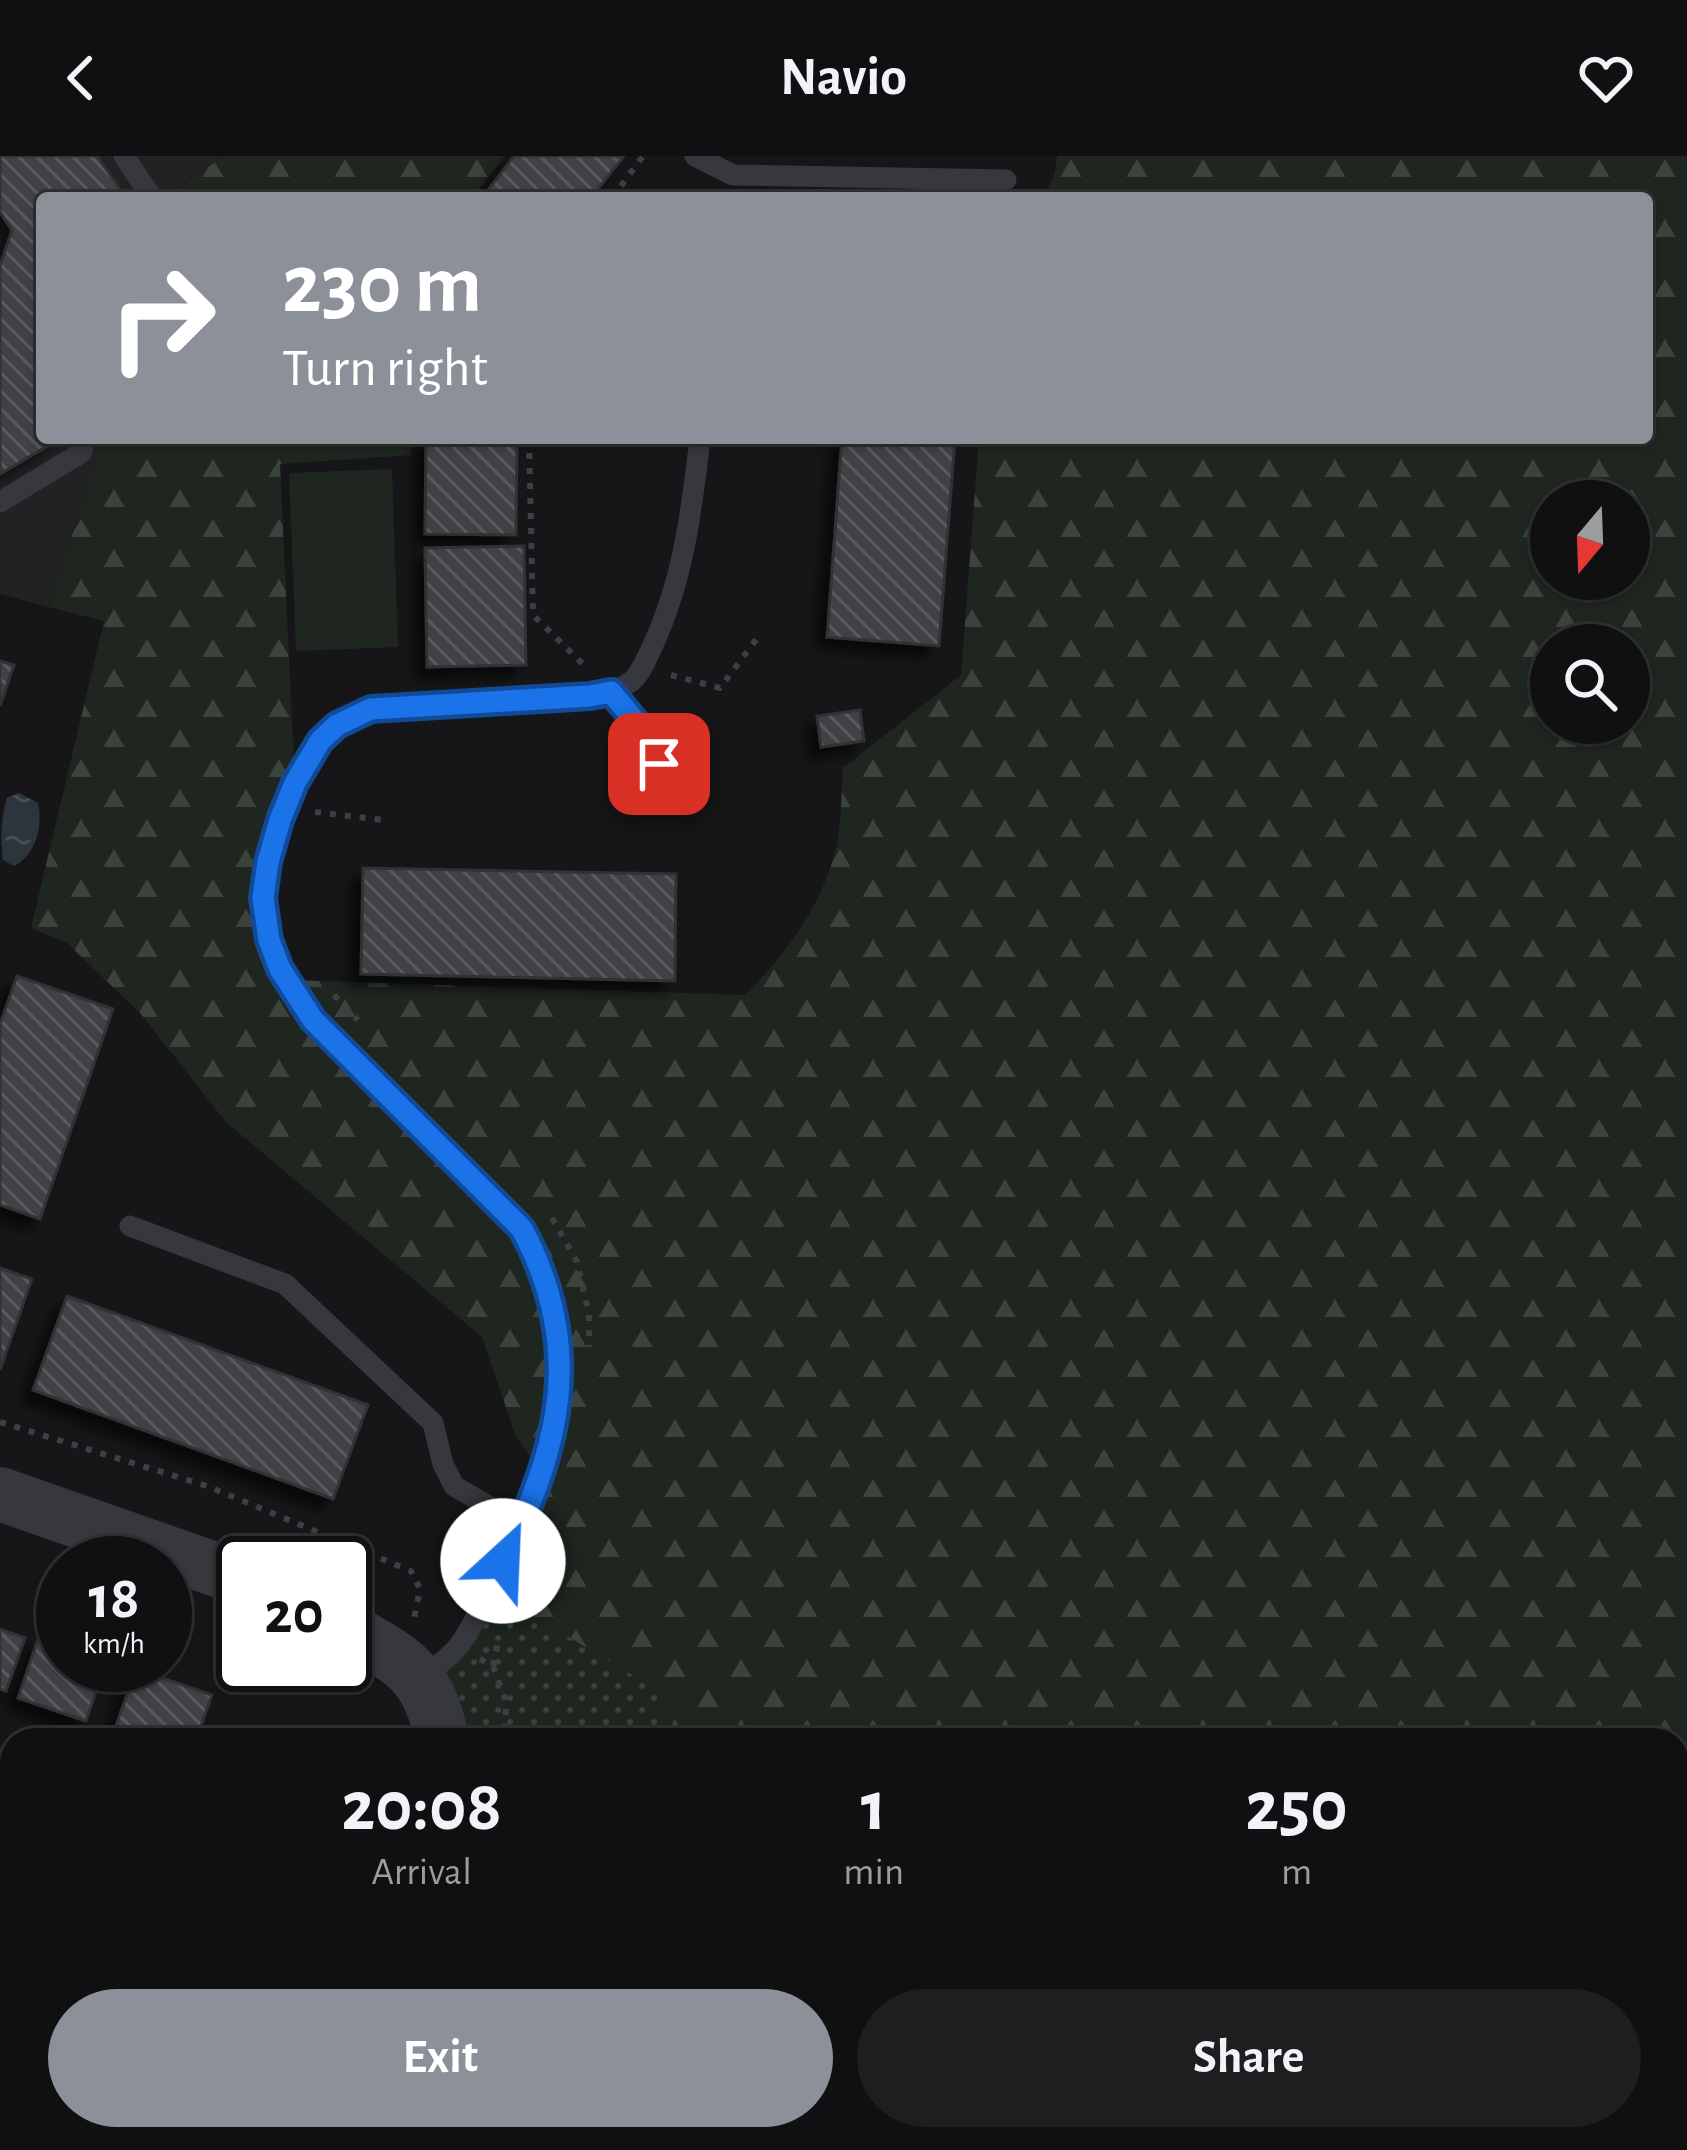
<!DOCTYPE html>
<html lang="en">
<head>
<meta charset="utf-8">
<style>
	body { margin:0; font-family:"Alegreya Sans",sans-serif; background:#1e1e20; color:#f1f3f6; height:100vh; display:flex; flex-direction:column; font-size:45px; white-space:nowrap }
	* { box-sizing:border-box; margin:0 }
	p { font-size:39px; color:#9c9d9f }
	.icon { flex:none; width:66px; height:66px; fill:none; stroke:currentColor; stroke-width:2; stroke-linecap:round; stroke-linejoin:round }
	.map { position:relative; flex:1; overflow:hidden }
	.drawer { position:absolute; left:0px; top:1572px; width:1689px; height:423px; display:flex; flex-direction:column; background:#101012; border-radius:36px 36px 0 0; box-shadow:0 3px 9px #0004,0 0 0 3px #303032 }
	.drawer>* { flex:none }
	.top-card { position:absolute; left:36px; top:36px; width:1617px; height:252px; border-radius:12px; box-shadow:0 3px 9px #0004,0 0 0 3px #303032; background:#8c9099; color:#fff; overflow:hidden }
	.needle { width:78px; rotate:199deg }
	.buttons { position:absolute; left:1530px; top:324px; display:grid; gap:24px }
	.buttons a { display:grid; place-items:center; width:120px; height:120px; border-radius:50%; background:#101012; box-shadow:0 3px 9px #0004,0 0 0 3px #303032; font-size:60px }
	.speed { position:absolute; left:36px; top:1380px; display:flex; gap:24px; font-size:60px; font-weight:700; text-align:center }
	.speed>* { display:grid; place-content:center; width:156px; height:156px; border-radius:50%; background:#101012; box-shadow:0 3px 9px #0004,0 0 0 3px #303032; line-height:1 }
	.speed small { font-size:30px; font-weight:400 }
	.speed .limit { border:6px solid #111; border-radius:18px; background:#fff; color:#111 }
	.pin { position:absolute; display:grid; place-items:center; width:102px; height:102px; color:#fff; margin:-51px; border-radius:24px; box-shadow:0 6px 18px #0006 }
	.me { position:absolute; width:132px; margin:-66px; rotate:25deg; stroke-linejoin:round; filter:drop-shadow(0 0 9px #0008) }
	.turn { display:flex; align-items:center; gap:42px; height:252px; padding:0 48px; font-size:54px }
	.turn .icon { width:156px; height:156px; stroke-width:2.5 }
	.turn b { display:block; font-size:84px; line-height:102px }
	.eta { display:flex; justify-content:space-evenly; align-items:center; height:204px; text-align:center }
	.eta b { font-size:72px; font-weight:600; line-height:84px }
	.button { display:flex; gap:24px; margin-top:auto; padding:24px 48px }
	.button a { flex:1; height:138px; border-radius:72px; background:#8c9099; color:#fff; font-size:48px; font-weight:600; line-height:138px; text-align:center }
	.button a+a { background:#1e1e20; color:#f1f3f6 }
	header { display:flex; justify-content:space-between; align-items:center; height:156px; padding:0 48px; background:#101012; font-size:54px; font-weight:600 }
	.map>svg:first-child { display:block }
	.built { fill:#222225 }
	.grass { fill:url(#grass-dots) }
	.forest { fill:url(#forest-firs); fill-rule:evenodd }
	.garden { fill:#1e261f }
	.water { fill:url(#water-ripples) }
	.building { fill:url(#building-back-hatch); stroke:#303034; stroke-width:3; filter:url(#shadow) }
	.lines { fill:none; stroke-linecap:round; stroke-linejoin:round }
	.path { stroke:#3d3f44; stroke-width:6; stroke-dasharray:6 9; stroke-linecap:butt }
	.service { stroke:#37383d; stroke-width:21 }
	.minor { stroke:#37383d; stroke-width:42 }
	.tertiary { stroke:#37383d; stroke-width:54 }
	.route-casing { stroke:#114b97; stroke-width:30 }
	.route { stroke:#1a73e8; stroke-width:21 }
</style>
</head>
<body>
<header><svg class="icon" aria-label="back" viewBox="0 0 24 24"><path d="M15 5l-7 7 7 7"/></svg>Navio<svg class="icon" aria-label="heart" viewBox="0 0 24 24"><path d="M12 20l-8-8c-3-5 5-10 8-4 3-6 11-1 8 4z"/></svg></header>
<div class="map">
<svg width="1687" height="1994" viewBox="0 0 1687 1994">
	<defs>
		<pattern id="grass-dots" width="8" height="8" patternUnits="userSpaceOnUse" patternTransform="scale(3)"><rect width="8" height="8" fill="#1e261f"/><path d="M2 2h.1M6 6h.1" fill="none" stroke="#3c433d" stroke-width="1.8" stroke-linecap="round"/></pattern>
		<pattern id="forest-firs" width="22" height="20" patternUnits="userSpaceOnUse" patternTransform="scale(3)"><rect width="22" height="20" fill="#1e261f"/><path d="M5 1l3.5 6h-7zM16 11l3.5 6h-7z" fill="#3c433d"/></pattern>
		<pattern id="water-ripples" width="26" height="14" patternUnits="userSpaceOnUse" patternTransform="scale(3)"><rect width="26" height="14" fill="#2c353c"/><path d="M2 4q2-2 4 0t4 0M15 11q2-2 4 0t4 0" fill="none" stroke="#485056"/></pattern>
		<pattern id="building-back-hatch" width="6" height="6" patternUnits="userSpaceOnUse" patternTransform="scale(3)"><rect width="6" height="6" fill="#404145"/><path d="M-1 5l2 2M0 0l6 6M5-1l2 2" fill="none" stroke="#595a5e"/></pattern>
		<filter id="shadow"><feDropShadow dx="-11" dy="11" stdDeviation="6" flood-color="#0009"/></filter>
	</defs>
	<rect width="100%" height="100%" fill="#161618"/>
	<path class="built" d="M 0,0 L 224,0 L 185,26 L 180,42 L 42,42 L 42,282 L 103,282 L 49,451 L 0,438 Z"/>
	<path class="grass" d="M 491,1435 L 656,1533 L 671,1584 L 445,1584 L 425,1524 Z"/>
	<path class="forest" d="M 224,0 L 505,0 L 472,42 L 180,42 L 185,27 Z
		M 1057,0 L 1687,0 L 1687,1994 L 1052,1994 L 1034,1983 L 1677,1983 L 1677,1584 L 671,1584 L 656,1533 L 491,1435 L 544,1318 L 516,1281 L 482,1181 L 226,966 L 141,858 L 67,787 L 31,772 L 104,465 L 49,451 L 103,282 L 411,282 L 411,299 L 280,308 L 295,632 L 265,742 L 290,824 L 745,839 C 786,798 820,753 835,696 C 842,670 841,639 843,612 L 961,519 L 979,282 L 1647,282 L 1647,42 L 1044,42 L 1055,16 ZM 1551,345 L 1629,345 L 1629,423 L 1551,423 ZM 1551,489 L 1629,489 L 1629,567 L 1551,567 Z"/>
	<path class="garden" d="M 392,313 L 398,491 L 296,495 L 289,317 Z"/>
	<path class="water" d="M 19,637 L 38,647 C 43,670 36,699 14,710 L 3,704 C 0,685 1,661 7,642 Z"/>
	<path class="building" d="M 0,0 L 97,0 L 126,42 L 42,42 L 42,282 L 61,282 L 0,318 L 0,110 L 12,74 L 0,56 Z
		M 514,0 L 624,0 L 591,42 L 482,42 Z
		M 426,282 L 517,282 L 516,379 L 425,378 Z
		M 842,282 L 955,282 L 939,490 L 827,481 Z
		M 524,390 L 526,509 L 427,511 L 425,392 Z
		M 0,505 L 14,509 L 0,550 Z
		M 860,554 L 864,585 L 821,591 L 817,560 Z
		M 363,712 L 676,718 L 675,825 L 361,818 Z
		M 17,820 L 113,853 L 40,1063 L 0,1049 L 0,868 Z
		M 0,1112 L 32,1123 L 0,1214 Z
		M 67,1140 L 368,1249 L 333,1343 L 33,1234 Z
		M 0,1473 L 25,1482 L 6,1535 L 0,1533 Z
		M 38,1483 L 63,1492 L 63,1509 L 105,1509 L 86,1565 L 18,1542 Z
		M 136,1513 L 212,1539 L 196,1584 L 122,1584 L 112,1581 Z
		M 0,1658 L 12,1662 L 12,1683 L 0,1719 Z
		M 12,1975 L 12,1983 L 78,1983 L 74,1994 L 6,1994 Z
		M 146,1983 L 173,1983 L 205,1994 L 142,1994 Z
		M 661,1983 L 724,1983 L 718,1994 L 681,1994 Z
		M 755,1983 L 815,1983 L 817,1984 L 812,1994 L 748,1994 Z"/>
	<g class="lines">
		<path class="path" d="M 612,42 L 643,0
			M 529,282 L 533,459 L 587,512
			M 671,519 L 720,532 L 758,481
			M 315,656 L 383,664
			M 334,839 L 358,864
			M 552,1062 L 577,1106 L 589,1158 L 589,1191
			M 0,1266 L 207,1330 L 411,1415 L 420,1433 L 414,1463
			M 480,1503 L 493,1510 L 506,1545 L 505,1584
			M 493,1510 L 499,1482"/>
		<path class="service" d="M 124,0 L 152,42
			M 695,0 L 733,19 L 1006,24
			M 0,346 L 81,297 L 86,282
			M 611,536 C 640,567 657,600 667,641
			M 130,1070 L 285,1128 L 433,1267 L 443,1308 L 454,1330 L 521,1369
			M 422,1523 C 433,1513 447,1503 457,1492 C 473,1473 489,1433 501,1410 C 518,1378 536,1343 546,1308 C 569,1228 560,1146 522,1073 L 313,864 L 280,813 L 269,784 L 263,742 L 268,706 L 295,627 L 320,585 L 337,569 L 371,553 L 590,540 C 604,537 622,534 633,524 C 642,515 647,502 652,491 C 683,426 692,353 700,282"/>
		<path class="minor" d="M 0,1837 L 12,1840
			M 468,1983 L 497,1994"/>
		<path class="tertiary" d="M 0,1338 L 243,1423
			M 345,1472 C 402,1504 429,1515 442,1584
			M 313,1994 L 317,1983"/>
	</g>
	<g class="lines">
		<defs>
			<path id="route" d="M 503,1405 C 561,1292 585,1191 522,1073 L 313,864 L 280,813 L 269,784 L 263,742 L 268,706 L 280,664 L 295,627 L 320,585 L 337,569 L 371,553 L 590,540 L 611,536 L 641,572 L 659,608"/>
		</defs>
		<use href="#route" class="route-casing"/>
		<use href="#route" class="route"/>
	</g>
</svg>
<div class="buttons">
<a><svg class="needle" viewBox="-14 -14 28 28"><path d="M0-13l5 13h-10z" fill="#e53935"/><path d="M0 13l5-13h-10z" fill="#9c9d9f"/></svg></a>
<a><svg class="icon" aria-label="search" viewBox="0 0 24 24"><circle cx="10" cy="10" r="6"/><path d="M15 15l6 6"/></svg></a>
</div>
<div class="speed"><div>18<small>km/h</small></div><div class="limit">20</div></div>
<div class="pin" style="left:659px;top:608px;background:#d93025"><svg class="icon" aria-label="arrive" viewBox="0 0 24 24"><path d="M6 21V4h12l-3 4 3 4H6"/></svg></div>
<svg class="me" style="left:503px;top:1405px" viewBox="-20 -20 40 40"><circle r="19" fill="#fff"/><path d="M0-13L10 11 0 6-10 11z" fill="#1a73e8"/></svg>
<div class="top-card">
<div class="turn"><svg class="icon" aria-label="right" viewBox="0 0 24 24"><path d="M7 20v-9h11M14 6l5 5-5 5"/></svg><div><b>230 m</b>Turn right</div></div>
</div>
<section class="drawer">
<div class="eta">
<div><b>20:08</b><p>Arrival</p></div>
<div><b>1</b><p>min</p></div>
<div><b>250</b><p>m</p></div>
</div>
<div class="button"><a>Exit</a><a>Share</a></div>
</section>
</div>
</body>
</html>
